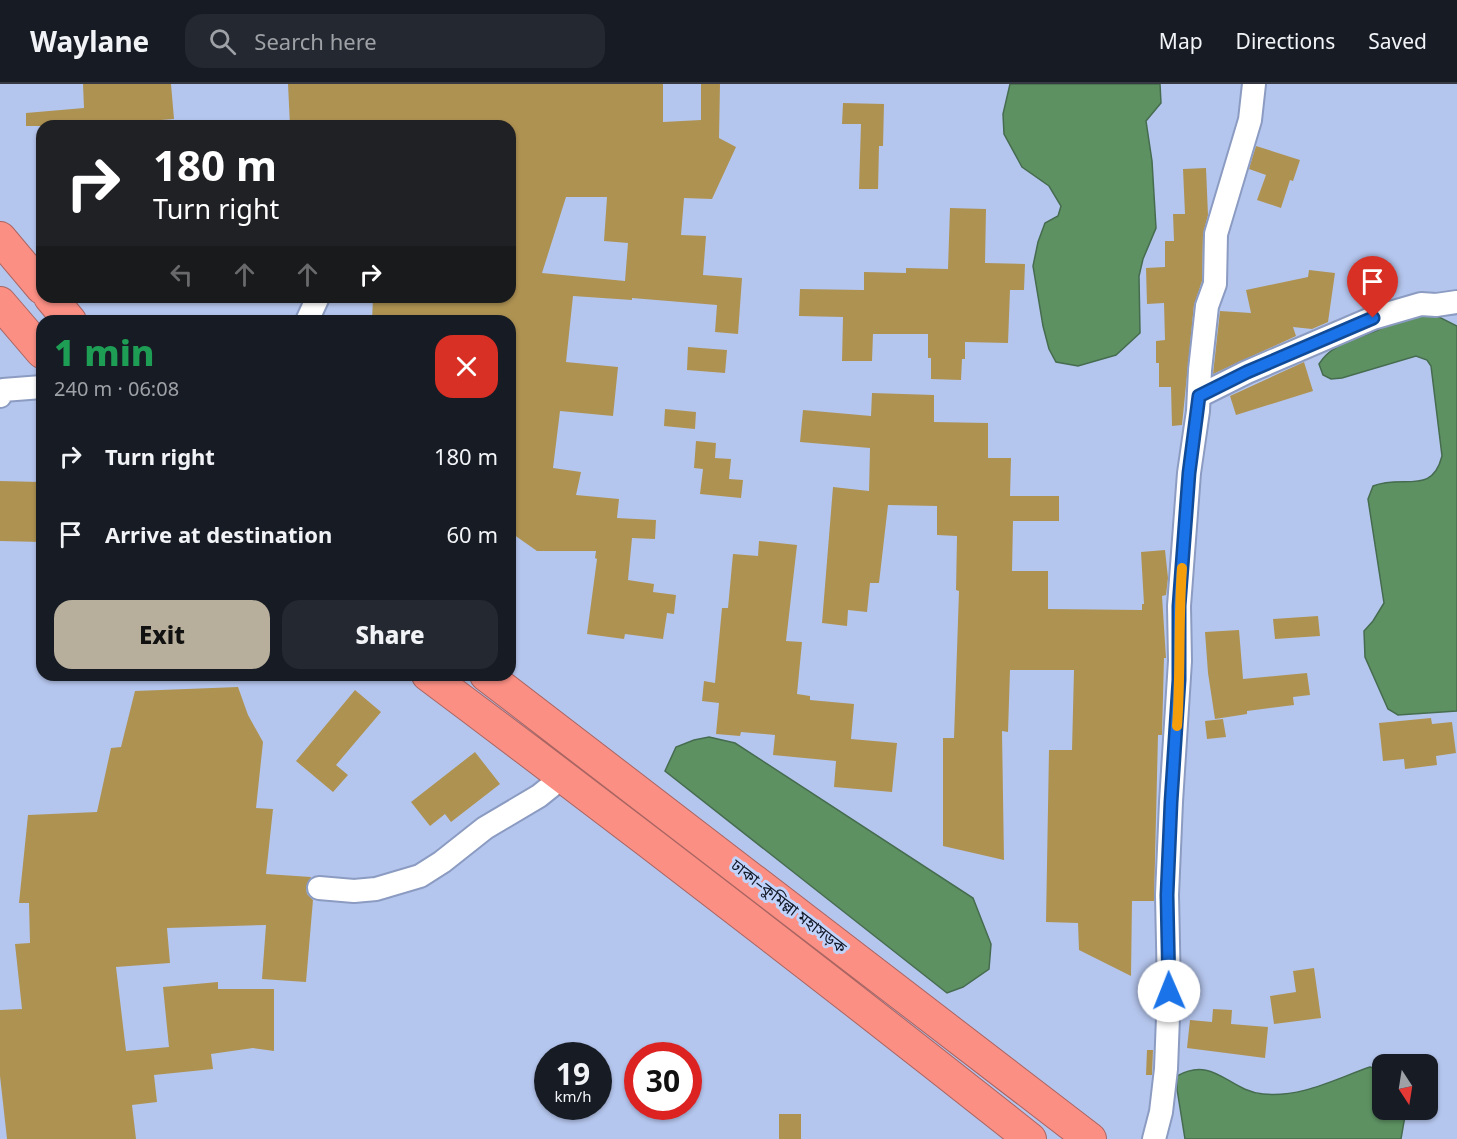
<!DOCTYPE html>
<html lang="en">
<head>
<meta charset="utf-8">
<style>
	body { margin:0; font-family:"Noto Sans","Noto Sans Bengali",sans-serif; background:#242831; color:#f1f3f6; height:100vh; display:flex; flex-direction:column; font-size:22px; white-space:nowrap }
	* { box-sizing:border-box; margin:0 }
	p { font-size:20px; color:#9ea1a6 }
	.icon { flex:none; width:33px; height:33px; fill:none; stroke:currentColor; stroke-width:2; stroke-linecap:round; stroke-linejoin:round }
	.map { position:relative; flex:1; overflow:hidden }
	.drawer { position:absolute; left:36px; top:231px; width:480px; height:366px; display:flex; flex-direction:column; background:#171b24; border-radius:18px; box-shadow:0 2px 4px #0004 }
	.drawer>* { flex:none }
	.top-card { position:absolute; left:36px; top:36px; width:480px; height:183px; border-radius:18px; box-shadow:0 2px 4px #0004; background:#202124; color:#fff; overflow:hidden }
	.needle { width:39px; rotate:168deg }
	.buttons { position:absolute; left:1372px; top:970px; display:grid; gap:12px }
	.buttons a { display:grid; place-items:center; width:66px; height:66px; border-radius:12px; background:#171b24; box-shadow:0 2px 4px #0004; font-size:30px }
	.speed { position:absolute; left:534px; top:958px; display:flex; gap:12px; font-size:30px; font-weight:700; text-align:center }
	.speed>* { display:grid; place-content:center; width:78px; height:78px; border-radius:50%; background:#171b24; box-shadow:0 2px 4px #0004; line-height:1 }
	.speed small { font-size:15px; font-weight:400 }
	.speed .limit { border:9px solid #d22; background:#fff; color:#111 }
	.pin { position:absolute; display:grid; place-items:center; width:51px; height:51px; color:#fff; margin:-62px -26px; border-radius:50% 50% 50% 0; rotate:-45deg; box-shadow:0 0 6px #0007 }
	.pin .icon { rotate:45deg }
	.me { position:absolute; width:66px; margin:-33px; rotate:359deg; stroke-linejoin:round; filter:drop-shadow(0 0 4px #0008) }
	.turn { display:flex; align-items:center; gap:21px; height:126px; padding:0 18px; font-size:27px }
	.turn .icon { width:78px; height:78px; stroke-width:2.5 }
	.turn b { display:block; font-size:42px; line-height:51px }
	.lanes { display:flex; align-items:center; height:57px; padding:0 18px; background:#0003; justify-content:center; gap:30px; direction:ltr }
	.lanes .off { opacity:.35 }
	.round { display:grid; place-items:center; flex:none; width:63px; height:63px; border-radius:18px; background:#242831 }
	.headline { display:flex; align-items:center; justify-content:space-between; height:102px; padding:0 18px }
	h1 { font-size:36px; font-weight:800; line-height:45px; color:#1e9e55 }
	.action { display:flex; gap:12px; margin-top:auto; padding:12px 18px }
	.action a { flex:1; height:69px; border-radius:18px; background:#b7af9b; color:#111; font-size:24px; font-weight:800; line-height:69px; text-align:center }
	.action a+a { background:#242831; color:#f1f3f6 }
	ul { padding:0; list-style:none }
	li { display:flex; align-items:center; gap:18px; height:78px; padding:0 18px }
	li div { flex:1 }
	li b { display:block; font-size:22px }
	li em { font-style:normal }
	header { display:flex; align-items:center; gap:36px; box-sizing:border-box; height:84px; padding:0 30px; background:#171b24; border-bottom:2px solid #363941 }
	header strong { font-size:28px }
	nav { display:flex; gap:33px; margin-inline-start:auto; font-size:21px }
	.search { width:420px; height:54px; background:#242831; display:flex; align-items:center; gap:15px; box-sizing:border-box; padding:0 21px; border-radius:18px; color:#9ea1a6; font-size:22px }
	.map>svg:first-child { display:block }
	.water { fill:#5d9162; stroke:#466c4f; stroke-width:1.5 }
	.building { fill:#ae9252; fill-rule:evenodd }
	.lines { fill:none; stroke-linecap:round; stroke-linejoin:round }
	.minor-casing { stroke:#8b9bc1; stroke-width:26 }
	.highway-casing { stroke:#a96562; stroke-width:34 }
	.minor { stroke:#fff; stroke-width:22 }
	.highway { stroke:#fb8f84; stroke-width:32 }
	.route-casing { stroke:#114b97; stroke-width:15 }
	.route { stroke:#1a73e8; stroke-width:10 }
	.slow { stroke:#f59e0b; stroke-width:10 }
	.labels { text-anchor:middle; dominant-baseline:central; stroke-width:6; stroke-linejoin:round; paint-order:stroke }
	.street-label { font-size:16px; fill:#101624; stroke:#c1d3fb }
</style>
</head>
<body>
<header>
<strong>Waylane</strong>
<div class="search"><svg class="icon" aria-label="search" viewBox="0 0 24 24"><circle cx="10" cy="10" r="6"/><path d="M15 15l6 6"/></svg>Search here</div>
<nav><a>Map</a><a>Directions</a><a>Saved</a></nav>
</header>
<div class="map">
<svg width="1457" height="1055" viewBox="0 0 1457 1055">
	<rect width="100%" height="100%" fill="#b5c6ee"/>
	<path class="water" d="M 1010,0 L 1160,0 L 1161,19 L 1146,37 L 1152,77 L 1156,144 L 1143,175 L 1139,192 L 1140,249 L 1116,271 L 1078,282 L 1056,278 L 1049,265 L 1043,242 L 1033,182 L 1038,158 L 1045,139 L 1058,132 L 1061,122 L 1049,102 L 1022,83 L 1004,50 L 1003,30 Z
		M 1413,228 L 1435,231 L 1457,242 L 1457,627 L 1398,631 L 1388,625 L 1365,573 L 1364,547 L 1373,537 L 1384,519 L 1368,415 L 1373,402 C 1403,390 1432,412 1442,372 L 1431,282 L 1427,276 L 1416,272 L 1342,294 L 1331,295 L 1323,291 L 1319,280 C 1332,259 1358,255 1380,245 C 1392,240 1400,233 1413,228 Z
		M 709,653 L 735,659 L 973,814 L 991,860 L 989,885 L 963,903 L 947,909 L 665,687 L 676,663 L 694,656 Z
		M 1370,983 L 1383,987 L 1383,1026 L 1406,1026 L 1401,1055 L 1185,1055 L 1177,1005 L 1177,992 C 1214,971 1229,1007 1263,1010 C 1301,1014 1335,995 1370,983 Z"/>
	<path class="building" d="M 83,0 L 171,0 L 174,35 L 148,37 L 149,42 L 26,42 L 26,29 L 84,24 Z
		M 288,0 L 663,0 L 663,38 L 701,36 L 701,0 L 720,0 L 719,54 L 736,63 L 712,115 L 684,114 L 681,151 L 706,152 L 703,191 L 742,194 L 738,250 L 715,248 L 717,221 L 632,214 L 632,216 L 573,212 L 566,278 L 618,283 L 613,332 L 560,327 L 553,384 L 581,388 L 576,411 L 619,415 L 617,434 L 656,436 L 655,455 L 632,454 L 628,496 L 654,500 L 653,508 L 676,511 L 674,530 L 667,529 L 663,555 L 625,550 L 624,555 L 587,550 L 597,475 L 595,474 L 596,467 L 537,467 L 510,448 L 510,237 L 372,237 L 373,213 L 510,213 L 510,42 L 290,42 ZM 566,113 L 607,113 L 604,157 L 628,159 L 625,197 L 542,189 Z
		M 843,19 L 884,20 L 883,62 L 879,62 L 878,105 L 859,105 L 861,40 L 842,40 Z
		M 1256,62 L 1300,76 L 1293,97 L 1290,96 L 1281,124 L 1257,116 L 1266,91 L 1249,85 Z
		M 1206,84 L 1208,131 L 1203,150 L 1202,197 L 1194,221 L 1182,341 L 1172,342 L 1171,303 L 1159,303 L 1159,279 L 1156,279 L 1156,257 L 1165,256 L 1164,219 L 1147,220 L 1146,184 L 1165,183 L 1165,157 L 1174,157 L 1173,130 L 1185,130 L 1183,85 Z
		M 950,124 L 986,125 L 985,179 L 1025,180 L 1024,206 L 1010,206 L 1008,259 L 965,258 L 965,275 L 962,275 L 961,296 L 931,295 L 931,274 L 928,274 L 928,250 L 873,250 L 872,277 L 842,277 L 843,233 L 799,232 L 800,205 L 864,206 L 864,188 L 906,189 L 906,184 L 948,185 Z
		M 1309,186 L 1335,189 L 1328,238 L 1312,245 L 1293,243 L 1296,252 L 1213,290 L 1220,227 L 1251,229 L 1246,206 L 1308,193 Z
		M 688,263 L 727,266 L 725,289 L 687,286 Z
		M 1304,278 L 1313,307 L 1236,331 L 1230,312 Z
		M 872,309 L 934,311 L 934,338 L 988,339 L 988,374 L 1011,374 L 1010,412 L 1059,412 L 1059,437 L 1013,437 L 1012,487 L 1048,487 L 1048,525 L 1142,526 L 1142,520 L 1144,520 L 1141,468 L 1165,466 L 1168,494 L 1166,511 L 1162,512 L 1166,574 L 1164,574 L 1162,651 L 1158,651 L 1154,817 L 1132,817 L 1131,892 L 1079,866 L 1078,839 L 1046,838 L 1049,666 L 1072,666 L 1074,586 L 1010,586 L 1008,648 L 1002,647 L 1004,776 L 943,762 L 943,654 L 954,654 L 959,507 L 956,506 L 957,452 L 937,451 L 937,422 L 888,421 L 879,499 L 870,499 L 867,528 L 848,526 L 847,542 L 822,539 L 833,403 L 869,407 L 870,364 L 800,358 L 803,326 L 871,332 Z
		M 665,325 L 696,328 L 695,345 L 664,342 Z
		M 696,357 L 716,359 L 715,374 L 731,375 L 729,395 L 743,396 L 741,414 L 700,410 L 703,385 L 694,384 Z
		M 0,397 L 40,398 L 42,458 L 0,457 Z
		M 759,457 L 797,461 L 786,557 L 802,558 L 797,610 L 810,612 L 810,616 L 854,620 L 851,655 L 897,659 L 892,708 L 834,703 L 836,677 L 773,671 L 775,651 L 741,648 L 740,652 L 716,650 L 719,619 L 702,617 L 704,597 L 715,599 L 722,524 L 728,524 L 733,470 L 758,472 Z
		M 1318,532 L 1320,552 L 1275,555 L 1273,535 Z
		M 1239,546 L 1243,595 L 1307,589 L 1310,611 L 1293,613 L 1294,621 L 1247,627 L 1247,630 L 1215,635 L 1208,589 L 1205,548 Z
		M 238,603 L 248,631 L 263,658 L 256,724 L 273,725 L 266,790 L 311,793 L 306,803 L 307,810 L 313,816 L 306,898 L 262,895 L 266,841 L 167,844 L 170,879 L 116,883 L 126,967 L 169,963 L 163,903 L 218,898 L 218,905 L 274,905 L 274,967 L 253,964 L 211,970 L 213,985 L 154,991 L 157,1018 L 132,1021 L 136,1055 L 7,1055 L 0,992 L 0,926 L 22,925 L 15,860 L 30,859 L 29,819 L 19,819 L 28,731 L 97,728 L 111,664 L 121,663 L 135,607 Z
		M 355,606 L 381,628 L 336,681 L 348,691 L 333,708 L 296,677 Z
		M 1431,634 L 1432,640 L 1452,638 L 1456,669 L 1436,672 L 1437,681 L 1405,685 L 1404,675 L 1383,677 L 1379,639 Z
		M 1223,635 L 1226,653 L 1207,655 L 1205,637 Z
		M 475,668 L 500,700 L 451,738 L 445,730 L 430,742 L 411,718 Z
		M 1314,884 L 1321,934 L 1274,940 L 1270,912 L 1296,908 L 1293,887 Z
		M 1213,925 L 1232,926 L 1231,940 L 1268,943 L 1265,974 L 1187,964 L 1190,936 L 1212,938 Z
		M 1147,966 L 1153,966 L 1152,991 L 1146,991 Z
		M 779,1030 L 801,1030 L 801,1055 L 779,1055 Z"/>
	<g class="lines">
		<defs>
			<path id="minor" d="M 307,237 L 318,213
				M 0,312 L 3,306 L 42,303
				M 1199,312 L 1247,288 L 1373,234 L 1421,220 L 1436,221 L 1457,218
				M 319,804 L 354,807 L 376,805 L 420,792 L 442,778 L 485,744 L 539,712 L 564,692
				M 1154,1055 L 1161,1028 L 1166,985 L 1169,907 L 1167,811 L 1171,718 L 1180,577 L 1179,522 L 1189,389 L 1198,327 L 1200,286 L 1207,222 L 1215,200 L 1216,150 L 1250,36 L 1254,0"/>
			<path id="highway" d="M 0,154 L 42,204
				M 50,213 L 70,237
				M 0,219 L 42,268
				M 428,591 C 631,743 832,898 1030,1055
				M 486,591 L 1090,1055"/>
		</defs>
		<use href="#minor" class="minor-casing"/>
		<use href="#highway" class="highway-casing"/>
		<use href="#minor" class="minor"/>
		<use href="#highway" class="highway"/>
	</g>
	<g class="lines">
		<defs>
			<path id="route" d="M 1169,907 L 1167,811 L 1171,718 L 1179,596 L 1179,522 L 1189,389 L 1199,312 L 1247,288 L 1373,234"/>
		</defs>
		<use href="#route" class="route-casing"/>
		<use href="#route" class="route"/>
		<path class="slow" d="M 1177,642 C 1181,589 1178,537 1182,484"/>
	</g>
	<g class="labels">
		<g class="street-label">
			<text transform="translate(789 822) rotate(38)">ঢাকা–কুমিল্লা মহাসড়ক</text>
		</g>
	</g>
</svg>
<div class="buttons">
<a><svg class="needle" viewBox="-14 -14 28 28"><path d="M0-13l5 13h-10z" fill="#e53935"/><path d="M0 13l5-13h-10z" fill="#9ea1a6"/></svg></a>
</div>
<div class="speed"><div>19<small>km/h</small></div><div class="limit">30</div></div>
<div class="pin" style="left:1373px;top:234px;background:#d93025"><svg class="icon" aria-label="arrive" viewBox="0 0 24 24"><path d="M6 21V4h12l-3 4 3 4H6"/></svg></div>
<svg class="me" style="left:1169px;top:907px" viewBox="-20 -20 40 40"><circle r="19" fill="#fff"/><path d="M0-13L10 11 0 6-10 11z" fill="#1a73e8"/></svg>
<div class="top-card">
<div class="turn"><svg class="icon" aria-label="right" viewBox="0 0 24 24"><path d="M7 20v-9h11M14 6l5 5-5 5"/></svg><div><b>180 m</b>Turn right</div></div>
<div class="lanes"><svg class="icon off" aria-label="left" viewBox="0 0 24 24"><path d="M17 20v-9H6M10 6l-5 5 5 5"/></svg><svg class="icon off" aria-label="ahead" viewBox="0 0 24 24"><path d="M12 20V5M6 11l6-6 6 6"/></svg><svg class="icon off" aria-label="ahead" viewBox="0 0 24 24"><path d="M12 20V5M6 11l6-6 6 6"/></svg><svg class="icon" aria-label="right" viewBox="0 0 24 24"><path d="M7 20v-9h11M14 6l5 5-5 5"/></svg></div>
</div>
<section class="drawer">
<div class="headline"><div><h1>1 min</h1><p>240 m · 06:08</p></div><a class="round" style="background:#d93025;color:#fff"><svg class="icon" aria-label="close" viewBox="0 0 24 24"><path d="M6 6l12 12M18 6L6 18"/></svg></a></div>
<ul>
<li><svg class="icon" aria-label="right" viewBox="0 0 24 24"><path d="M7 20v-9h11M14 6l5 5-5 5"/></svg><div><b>Turn right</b></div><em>180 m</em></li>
<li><svg class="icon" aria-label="arrive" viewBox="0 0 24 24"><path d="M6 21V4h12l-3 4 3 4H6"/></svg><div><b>Arrive at destination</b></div><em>60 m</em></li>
</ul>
<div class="action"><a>Exit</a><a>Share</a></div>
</section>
</div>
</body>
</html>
